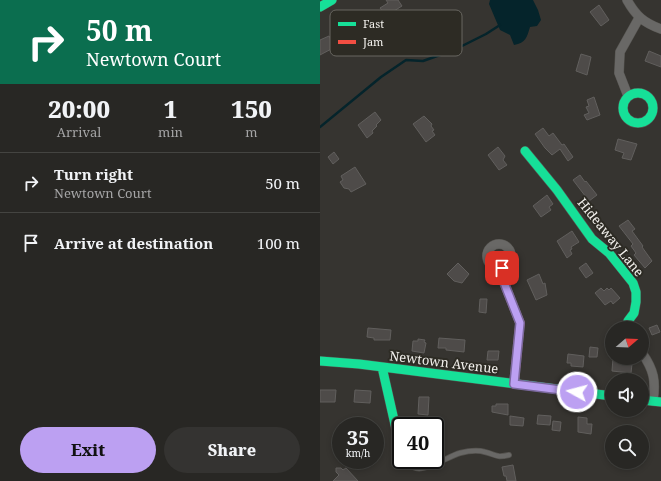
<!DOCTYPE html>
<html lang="en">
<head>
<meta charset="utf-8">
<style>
	body { margin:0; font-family:"Noto Serif",serif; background:#343331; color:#f1f3f6; height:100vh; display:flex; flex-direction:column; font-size:15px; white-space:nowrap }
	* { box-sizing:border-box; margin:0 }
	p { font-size:13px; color:#a5a5a6 }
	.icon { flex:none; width:22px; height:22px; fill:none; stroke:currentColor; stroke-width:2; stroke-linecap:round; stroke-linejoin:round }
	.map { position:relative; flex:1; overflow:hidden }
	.drawer { display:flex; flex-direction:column; background:#282724; width:320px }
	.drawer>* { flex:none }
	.top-card { background:#0b6e4f; color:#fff; overflow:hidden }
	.needle { width:26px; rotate:71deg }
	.fabs { position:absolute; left:285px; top:321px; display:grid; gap:8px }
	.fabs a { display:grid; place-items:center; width:44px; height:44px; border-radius:50%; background:#282724; box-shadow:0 2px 6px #0003,0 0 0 1px #444441; font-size:20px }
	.speed { position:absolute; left:12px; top:417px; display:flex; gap:8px; font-size:20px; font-weight:700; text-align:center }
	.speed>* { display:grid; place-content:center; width:52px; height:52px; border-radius:50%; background:#282724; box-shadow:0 2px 6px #0003,0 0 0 1px #444441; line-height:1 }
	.speed small { font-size:10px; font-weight:400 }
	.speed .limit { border:2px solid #111; border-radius:6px; background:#fff; color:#111 }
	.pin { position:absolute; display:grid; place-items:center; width:34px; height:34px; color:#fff; margin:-17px; border-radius:8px; box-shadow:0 2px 6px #0006 }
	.me { position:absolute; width:44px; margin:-22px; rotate:277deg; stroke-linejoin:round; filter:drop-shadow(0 0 3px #0008) }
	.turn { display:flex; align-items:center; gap:14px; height:84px; padding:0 20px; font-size:18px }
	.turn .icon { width:52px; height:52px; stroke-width:2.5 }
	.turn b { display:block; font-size:28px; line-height:34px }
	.eta { display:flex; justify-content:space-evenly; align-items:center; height:68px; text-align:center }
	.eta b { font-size:24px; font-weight:800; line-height:28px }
	.action { display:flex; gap:8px; margin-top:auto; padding:8px 20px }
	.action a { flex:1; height:46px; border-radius:24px; background:#bca0f2; color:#111; font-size:16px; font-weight:800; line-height:46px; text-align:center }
	.action a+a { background:#343331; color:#f1f3f6 }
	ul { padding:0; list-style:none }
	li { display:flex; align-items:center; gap:12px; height:60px; padding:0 20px; border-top:1px solid #444441 }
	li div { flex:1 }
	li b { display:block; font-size:15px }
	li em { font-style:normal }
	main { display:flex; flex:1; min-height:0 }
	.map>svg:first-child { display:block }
	.water { fill:#05242b }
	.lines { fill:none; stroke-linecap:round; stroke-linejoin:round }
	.stream { stroke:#05242b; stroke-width:2.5 }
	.building { fill:#4e4b49; stroke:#615f5d }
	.lane-casing { stroke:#55534f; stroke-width:6 }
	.street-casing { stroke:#55534f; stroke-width:10 }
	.fast-casing { stroke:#55534f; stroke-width:10 }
	.jam-casing { stroke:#55534f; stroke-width:10 }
	.lane { stroke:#696866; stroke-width:4.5 }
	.street { stroke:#696866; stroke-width:9 }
	.fast { stroke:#16e098; stroke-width:9 }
	.jam { stroke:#f24e42; stroke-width:9 }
	.route-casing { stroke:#7a689d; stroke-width:10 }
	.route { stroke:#bca0f2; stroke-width:7 }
	.labels { text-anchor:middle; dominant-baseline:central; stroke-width:4; stroke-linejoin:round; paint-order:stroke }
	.street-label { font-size:13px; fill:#f3f1ed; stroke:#2d2b24 }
	.key { fill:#2d2b24; stroke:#686660; stroke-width:1 }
	.key-label { font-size:11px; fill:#f3f1ed }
</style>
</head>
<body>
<main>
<section class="drawer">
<div class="top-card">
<div class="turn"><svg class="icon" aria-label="right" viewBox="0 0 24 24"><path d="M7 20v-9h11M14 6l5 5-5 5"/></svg><div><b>50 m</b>Newtown Court</div></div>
</div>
<div class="eta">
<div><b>20:00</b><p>Arrival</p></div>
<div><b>1</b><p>min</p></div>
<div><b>150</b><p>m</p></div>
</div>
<ul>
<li><svg class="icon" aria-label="right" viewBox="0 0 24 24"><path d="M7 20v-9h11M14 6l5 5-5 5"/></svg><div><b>Turn right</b><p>Newtown Court</p></div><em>50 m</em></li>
<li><svg class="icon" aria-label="arrive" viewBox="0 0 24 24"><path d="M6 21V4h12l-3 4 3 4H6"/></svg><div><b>Arrive at destination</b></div><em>100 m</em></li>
</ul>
<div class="action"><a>Exit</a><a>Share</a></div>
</section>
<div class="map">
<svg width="341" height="481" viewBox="0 0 341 481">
	<rect width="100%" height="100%" fill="#363430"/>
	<path class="water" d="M 170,0 L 213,0 L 218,10 L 221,20 L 217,26 L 210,27 C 207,37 206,43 194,45 L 190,35 L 180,30 L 169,4 Z"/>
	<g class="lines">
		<path class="stream" d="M 0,127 L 61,77 L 86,60 L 103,61 L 134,50 L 166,34 L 180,25"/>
	</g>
	<path class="building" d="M 66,0 L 78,0 L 82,6 L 66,16 L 60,8 L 68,3 Z
		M 279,5 L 289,20 L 281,26 L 270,12 Z
		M 9,36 L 15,47 L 0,55 L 0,40 Z
		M 329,51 L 341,56 L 341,67 L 325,61 Z
		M 261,54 L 271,57 L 267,75 L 256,71 Z
		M 274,97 L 280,115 L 267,120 L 264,115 L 269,113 L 266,107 L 269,106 L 267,100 Z
		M 55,112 L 61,120 L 56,125 L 57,126 L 52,131 L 53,133 L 47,138 L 38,125 Z
		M 104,116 L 112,124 L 111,126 L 114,130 L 112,131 L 115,135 L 106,142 L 93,124 Z
		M 223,128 L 229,136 L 233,133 L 242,145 L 244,144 L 253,157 L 248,161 L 240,149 L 232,155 L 225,148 L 215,134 Z
		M 298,139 L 317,144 L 311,160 L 302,158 L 304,153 L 295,150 Z
		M 178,147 L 185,156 L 183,160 L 187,165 L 179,170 L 168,155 Z
		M 14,152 L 19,159 L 13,164 L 8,157 Z
		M 35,167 L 46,184 L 31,192 L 29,189 L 24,188 L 20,182 L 23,180 L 21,176 Z
		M 260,175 L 265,182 L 266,181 L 277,195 L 269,201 L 253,180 Z
		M 227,195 L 233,204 L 229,207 L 231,210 L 221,217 L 213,206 Z
		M 308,220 L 315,229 L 312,231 L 323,246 L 322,247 L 332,261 L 325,268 L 314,255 L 316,253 L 311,246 L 313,244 L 299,226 Z
		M 252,231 L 259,242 L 251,247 L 252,249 L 250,250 L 252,254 L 247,258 L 237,241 Z
		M 138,263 L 149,274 L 142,283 L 134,281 L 127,274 Z
		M 266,263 L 273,273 L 266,278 L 259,268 Z
		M 219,274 L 223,284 L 225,283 L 227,295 L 216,300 L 207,280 Z
		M 281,288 L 284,291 L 287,288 L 289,290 L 291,288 L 300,298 L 293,304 L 291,301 L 285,305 L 275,293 Z
		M 160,299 L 167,299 L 166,313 L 159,312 Z
		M 337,325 L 340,332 L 332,335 L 329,328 Z
		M 48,328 L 71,330 L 70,340 L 54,340 L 54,338 L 47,337 Z
		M 119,338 L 145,340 L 144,352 L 126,350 L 126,348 L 118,348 Z
		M 98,339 L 105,340 L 104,342 L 106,343 L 104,353 L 92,351 L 93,341 L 98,341 Z
		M 270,347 L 278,348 L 277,357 L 269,357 Z
		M 168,351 L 179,351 L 178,360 L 167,360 Z
		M 248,354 L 264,356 L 263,367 L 251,366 L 251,363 L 247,363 Z
		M 293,358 L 308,358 L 307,363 L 312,364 L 311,373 L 292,371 Z
		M 0,390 L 16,390 L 15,402 L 0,402 Z
		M 35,390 L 51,391 L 50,403 L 34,402 Z
		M 99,397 L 109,397 L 108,415 L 98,414 Z
		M 176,404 L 188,404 L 188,415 L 172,412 L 172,406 L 176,406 Z
		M 218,415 L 231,416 L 230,425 L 217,424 Z
		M 190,416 L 204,418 L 203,426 L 190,425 Z
		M 258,417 L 267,418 L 267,424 L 272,424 L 271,434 L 258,432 Z
		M 233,421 L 241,422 L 240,431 L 232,430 Z
		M 193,465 L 196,481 L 187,481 L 186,476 L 184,476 L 182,467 Z
		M 16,468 L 21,468 L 23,470 L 26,468 L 38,481 L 13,481 L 19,475 L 16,472 Z"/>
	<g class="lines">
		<defs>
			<path id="lane" d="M 87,460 C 89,463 92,467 96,468 C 107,471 129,456 140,453 C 148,451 158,450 165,452 C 177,455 176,458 189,455"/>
			<path id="street" d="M 307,0 C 316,16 324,23 341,29
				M 308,96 L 299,73 L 300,52 L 319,18
				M167 256a12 12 0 1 1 24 0a12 12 0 1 1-24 0Z
				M 322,353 C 334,370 336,381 333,401"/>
			<path id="fast" d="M 0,7 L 12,0
				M303 108a15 15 0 1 1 30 0a15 15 0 1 1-30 0Z
				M 205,151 L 237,190 L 272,239 L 289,253 L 313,283 L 316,292 L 316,302 L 314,313 L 308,321 L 307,328
				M 0,361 L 39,364 L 292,396
				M 62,367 L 81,451
				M 322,400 L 341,402"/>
			<path id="jam" d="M 182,268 L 183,280 L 200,323 L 194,384"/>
		</defs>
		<use href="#lane" class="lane-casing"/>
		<use href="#street" class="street-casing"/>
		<use href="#fast" class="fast-casing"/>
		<use href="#jam" class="jam-casing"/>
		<use href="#lane" class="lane"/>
		<use href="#street" class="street"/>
		<use href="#fast" class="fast"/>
		<use href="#jam" class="jam"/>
	</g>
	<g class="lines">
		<defs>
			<path id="route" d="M 182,268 L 183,280 L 200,323 L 194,384 L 257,392"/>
		</defs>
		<use href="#route" class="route-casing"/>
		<use href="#route" class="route"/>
	</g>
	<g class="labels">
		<g class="street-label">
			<text transform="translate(291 237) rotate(51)">Hideaway Lane</text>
			<text transform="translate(124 362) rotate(7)">Newtown Avenue</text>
		</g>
	</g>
	<rect x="10" y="10" width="132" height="46" rx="6" class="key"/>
	<rect x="18" y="22" width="18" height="4" fill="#16e098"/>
	<rect x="18" y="40" width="18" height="4" fill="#f24e42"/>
	<g class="key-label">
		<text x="43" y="28">Fast</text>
		<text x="43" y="46">Jam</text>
	</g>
</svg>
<div class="fabs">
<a><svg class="needle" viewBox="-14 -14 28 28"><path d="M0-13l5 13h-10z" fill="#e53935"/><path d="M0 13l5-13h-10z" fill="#a5a5a6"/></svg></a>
<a><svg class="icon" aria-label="sound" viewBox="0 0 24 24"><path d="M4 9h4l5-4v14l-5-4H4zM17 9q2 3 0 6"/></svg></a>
<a><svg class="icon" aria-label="search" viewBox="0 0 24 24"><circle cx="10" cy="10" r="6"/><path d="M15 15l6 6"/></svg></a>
</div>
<div class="speed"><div>35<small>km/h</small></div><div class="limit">40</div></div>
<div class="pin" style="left:182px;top:268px;background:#d93025"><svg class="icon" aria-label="arrive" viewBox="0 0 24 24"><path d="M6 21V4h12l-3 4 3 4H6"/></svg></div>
<svg class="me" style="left:257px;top:392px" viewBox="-20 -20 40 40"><circle r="17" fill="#bca0f2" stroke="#fff" stroke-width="3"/><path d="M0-11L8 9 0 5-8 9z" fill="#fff"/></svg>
</div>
</main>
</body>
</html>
